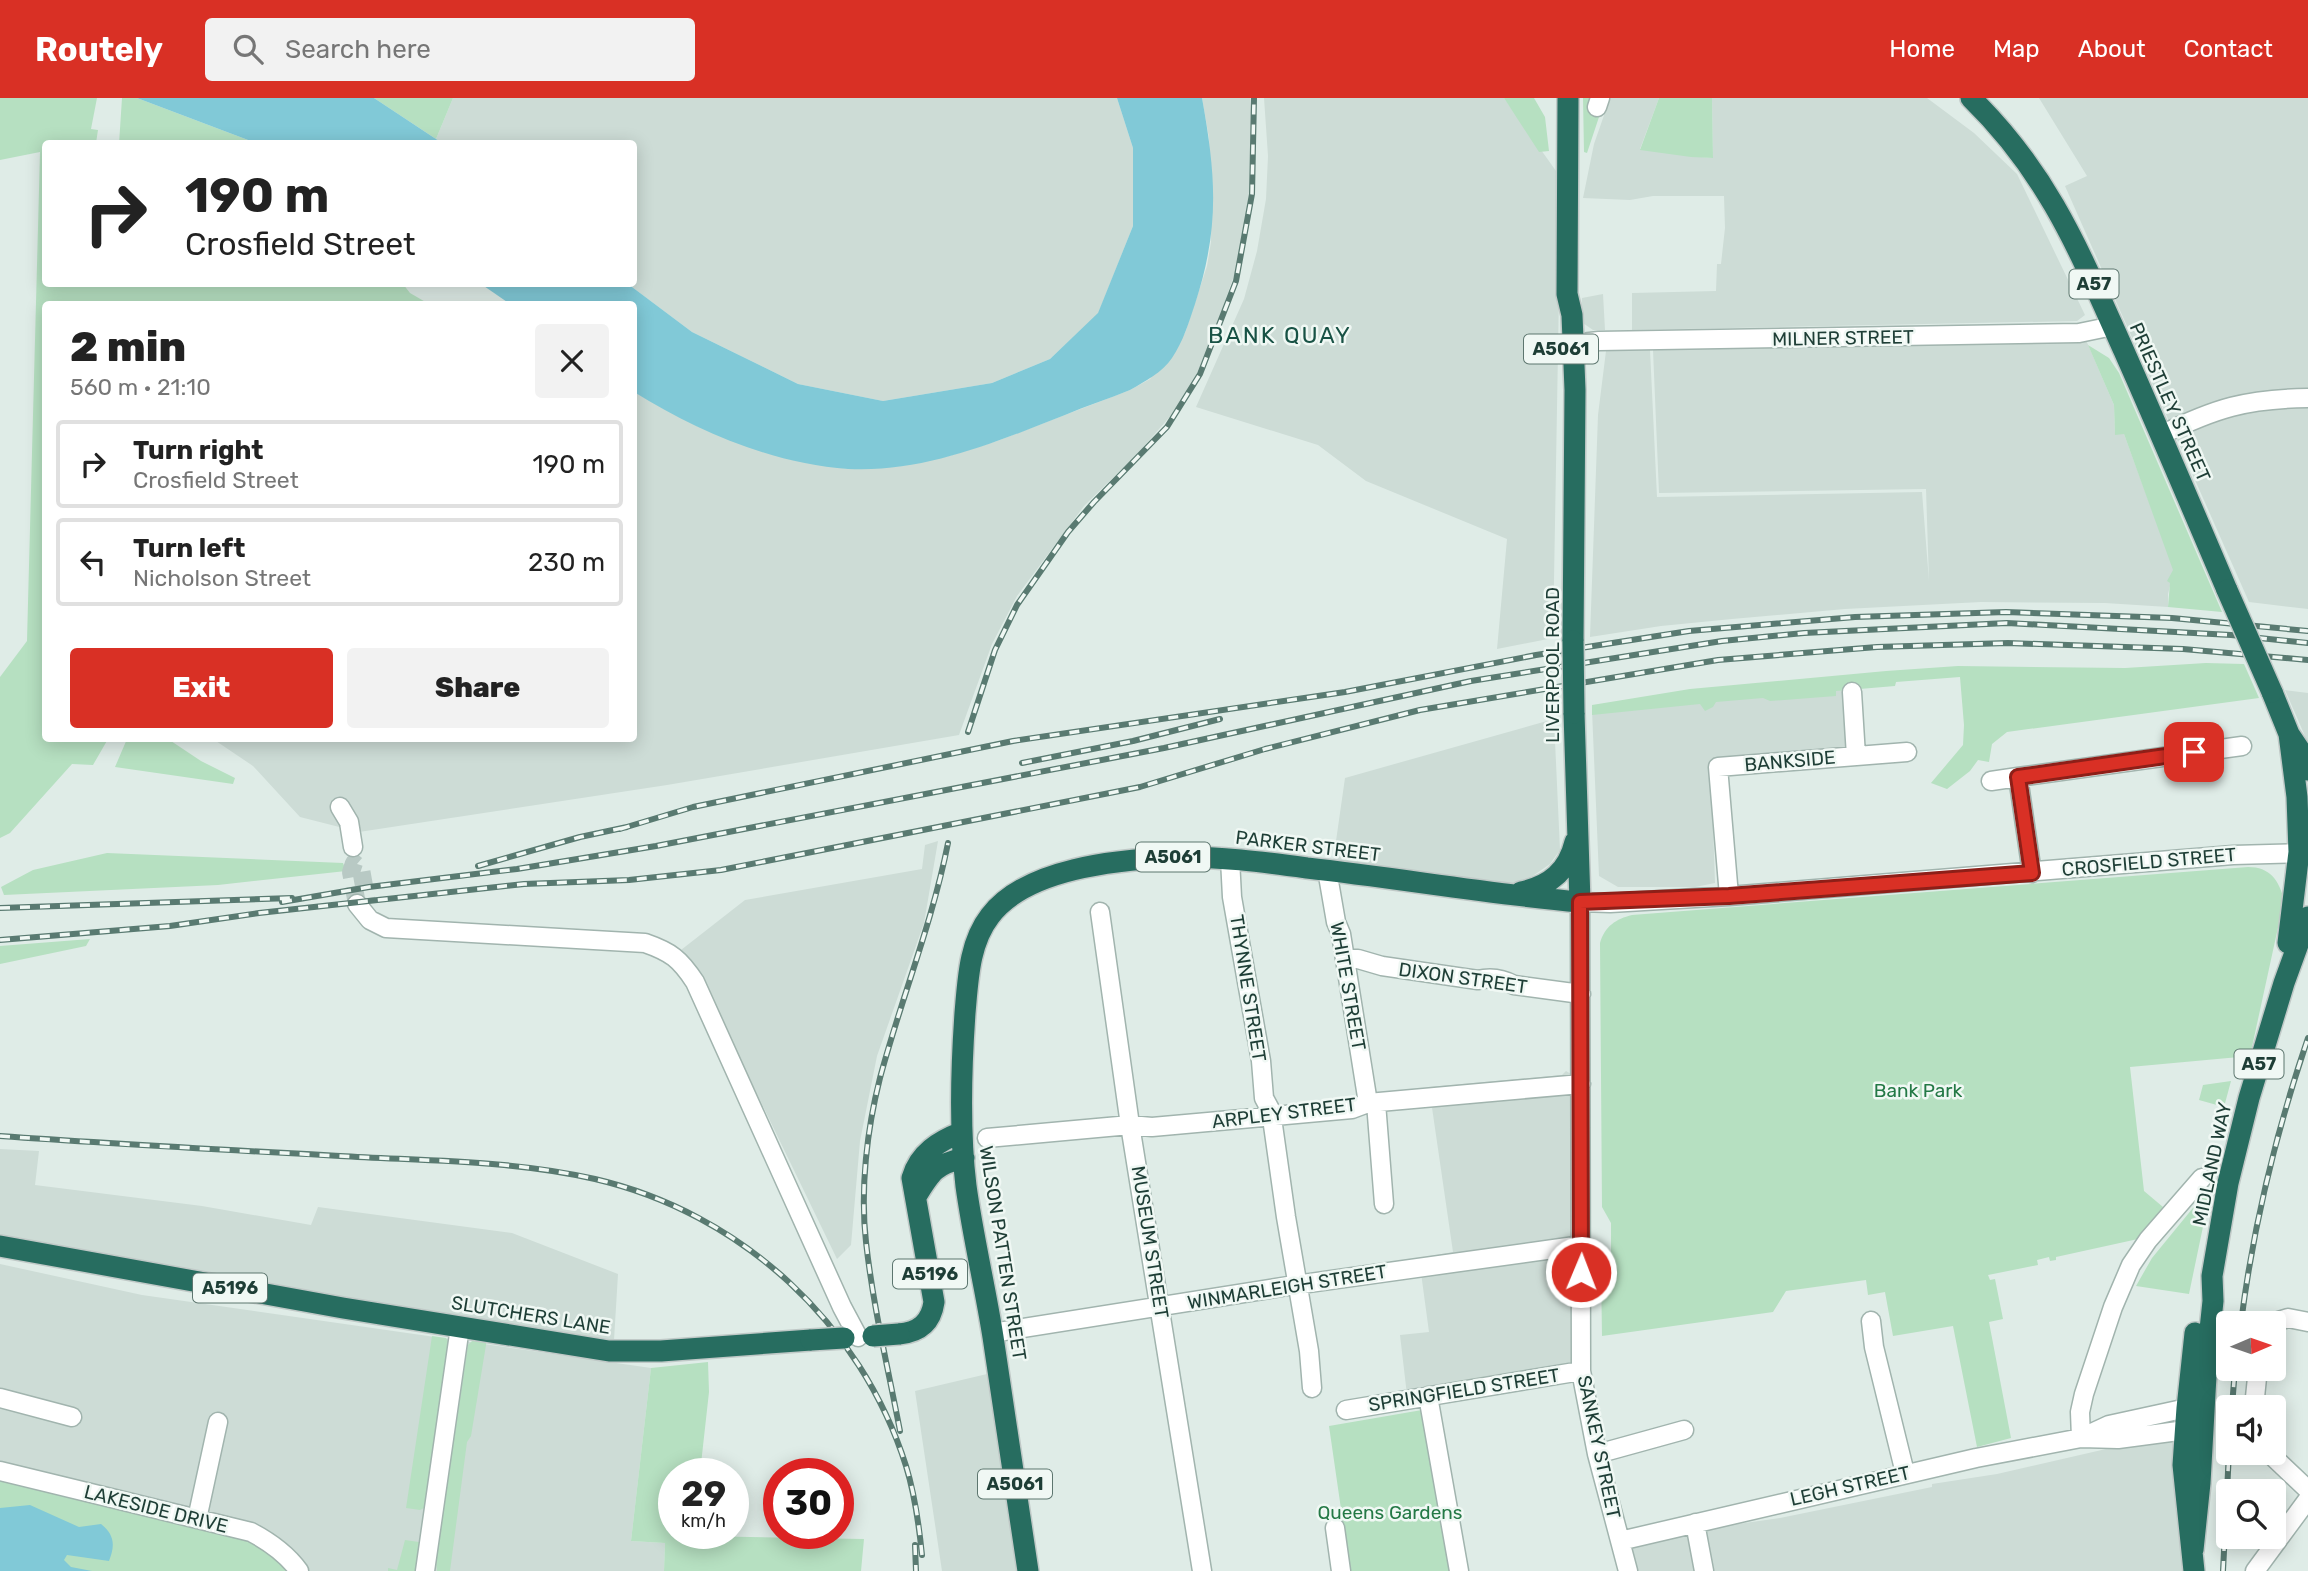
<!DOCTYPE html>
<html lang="en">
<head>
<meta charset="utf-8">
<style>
	body { margin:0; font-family:Rubik,sans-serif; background:#f2f2f2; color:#222; height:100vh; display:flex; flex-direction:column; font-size:26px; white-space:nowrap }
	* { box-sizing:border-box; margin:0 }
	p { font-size:23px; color:#767676 }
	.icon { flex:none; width:38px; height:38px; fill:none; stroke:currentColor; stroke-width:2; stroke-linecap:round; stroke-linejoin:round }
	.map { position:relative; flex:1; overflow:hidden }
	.drawer { position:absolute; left:42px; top:203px; width:595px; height:441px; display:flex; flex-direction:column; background:#fff; border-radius:7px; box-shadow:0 4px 18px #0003 }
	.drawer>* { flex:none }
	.top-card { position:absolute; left:42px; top:42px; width:595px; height:147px; border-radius:7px; box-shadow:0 4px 18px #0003; background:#fff; color:#222; overflow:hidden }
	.needle { width:46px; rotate:88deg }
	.buttons { position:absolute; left:2216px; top:1213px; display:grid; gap:14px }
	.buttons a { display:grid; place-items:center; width:70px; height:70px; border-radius:7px; background:#fff; box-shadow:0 4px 18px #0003; font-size:35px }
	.speed { position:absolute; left:658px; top:1360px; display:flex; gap:14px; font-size:35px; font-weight:700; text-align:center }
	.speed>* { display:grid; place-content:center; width:91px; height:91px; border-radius:50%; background:#fff; box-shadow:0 4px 18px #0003; line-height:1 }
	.speed small { font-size:18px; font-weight:400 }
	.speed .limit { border:10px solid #d22; background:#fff; color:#111 }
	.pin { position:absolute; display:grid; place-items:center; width:60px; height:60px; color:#fff; margin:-30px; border-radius:14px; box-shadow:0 4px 10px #0006 }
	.me { position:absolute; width:77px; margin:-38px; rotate:1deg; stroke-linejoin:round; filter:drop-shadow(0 0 5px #0008) }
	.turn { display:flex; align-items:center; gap:24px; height:147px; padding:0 28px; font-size:32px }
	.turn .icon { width:91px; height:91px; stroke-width:2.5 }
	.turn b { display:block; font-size:49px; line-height:60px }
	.round { display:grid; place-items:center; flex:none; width:74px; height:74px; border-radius:7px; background:#f2f2f2 }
	.head { display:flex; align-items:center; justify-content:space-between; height:119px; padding:0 28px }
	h1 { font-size:42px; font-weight:800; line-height:52px }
	.primary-button { display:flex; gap:14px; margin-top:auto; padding:14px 28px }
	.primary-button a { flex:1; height:80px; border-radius:7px; background:#d93025; color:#fff; font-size:28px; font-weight:800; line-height:80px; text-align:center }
	.primary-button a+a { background:#f2f2f2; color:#222 }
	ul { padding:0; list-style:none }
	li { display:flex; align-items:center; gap:21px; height:88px; margin:0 14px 10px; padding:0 14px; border:4px solid #e0e0e0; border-radius:7px }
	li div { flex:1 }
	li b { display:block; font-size:26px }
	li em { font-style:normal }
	header { display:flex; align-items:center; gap:42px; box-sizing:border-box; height:98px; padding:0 35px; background:#d93025; color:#fff }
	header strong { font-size:33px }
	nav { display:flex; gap:38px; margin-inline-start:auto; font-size:24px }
	.search { width:490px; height:63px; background:#f2f2f2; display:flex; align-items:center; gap:18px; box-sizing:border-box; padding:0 24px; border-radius:7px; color:#767676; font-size:26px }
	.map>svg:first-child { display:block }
	.built { fill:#cddcd6 }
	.green { fill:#b6e0c1 }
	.water { fill:#81c9d7 }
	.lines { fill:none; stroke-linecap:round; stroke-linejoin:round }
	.minor-tunnel { stroke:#b8c9c4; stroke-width:18; stroke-dasharray:18 9; stroke-linecap:butt }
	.minor-casing { stroke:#a1b4ae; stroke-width:21 }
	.highway-casing { stroke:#c0c9c7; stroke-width:24 }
	.minor { stroke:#fff; stroke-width:18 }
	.highway { stroke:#276d60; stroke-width:21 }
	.rail-casing { stroke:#597a71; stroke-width:6 }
	.rail { stroke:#f0f8f4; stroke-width:3.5; stroke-dasharray:10; stroke-linecap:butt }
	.highway-bridge-casing { stroke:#c0c9c7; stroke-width:24; stroke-linecap:butt }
	.highway-bridge { stroke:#276d60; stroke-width:21 }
	.route-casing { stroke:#8d1f18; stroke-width:18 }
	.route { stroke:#d93025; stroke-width:12 }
	.labels { text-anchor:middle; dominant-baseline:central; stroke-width:5; stroke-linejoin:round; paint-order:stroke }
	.shield { fill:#f0f8f4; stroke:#5d766f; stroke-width:2 }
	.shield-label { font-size:18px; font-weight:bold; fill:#1e3e36 }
	.street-label { font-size:19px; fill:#1e3e36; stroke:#f0f8f4 }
	.park-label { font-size:19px; fill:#247946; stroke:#f0f8f4 }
	.quarter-label { font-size:23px; letter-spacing:2px; fill:#185245; stroke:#f0f8f4 }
</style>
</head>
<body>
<header>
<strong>Routely</strong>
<div class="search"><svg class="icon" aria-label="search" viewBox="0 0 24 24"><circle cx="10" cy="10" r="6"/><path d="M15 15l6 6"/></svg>Search here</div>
<nav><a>Home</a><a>Map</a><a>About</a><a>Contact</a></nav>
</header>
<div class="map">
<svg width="2308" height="1473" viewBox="0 0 2308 1473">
	<rect width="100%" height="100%" fill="#dfece7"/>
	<path class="built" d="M 453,0 L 1117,0 L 1133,50 L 1133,128 L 1098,216 L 1050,261 L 992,285 L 883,303 L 798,286 L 692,234 L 628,186 L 634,186 L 634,46 L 442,46 L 436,41 Z
		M 1202,0 L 1250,0 L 1251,13 L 1249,94 L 1244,131 L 1236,172 L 1210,245 L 1193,284 L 1173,315 L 1139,354 L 1084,408 L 1017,498 L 992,546 L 959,637 L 667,687 L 359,734 L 300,719 L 253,668 L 213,641 L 634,640 L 634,294 L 697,328 L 822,367 L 849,371 L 901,368 L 949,358 L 997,343 L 1130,292 L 1150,281 L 1185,235 L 1207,168 L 1211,144 L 1209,40 Z
		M 1264,0 L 1504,0 L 1561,80 L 1553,540 L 1497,551 L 1507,441 L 1366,383 L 1318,347 L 1196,309 L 1244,201 L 1257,153 L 1266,101 L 1268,58 Z
		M 1610,0 L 1659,0 L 1640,51 L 1709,60 L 1713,60 L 1712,0 L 1927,0 L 1974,35 L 2017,76 L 2085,217 L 2077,223 L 1632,232 L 1632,195 L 1716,193 L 1717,166 L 1721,166 L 1725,130 L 1724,98 L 1653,98 L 1630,102 L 1583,100 L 1594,46 Z
		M 2039,0 L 2308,0 L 2308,511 L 2249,504 L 2065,88 L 2087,78 Z
		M 1603,196 L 1605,232 L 1593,232 L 1580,223 L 1582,200 Z
		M 2086,242 L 2114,307 L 2115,336 L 2124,336 L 2174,472 L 2168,496 L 2168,509 L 2105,505 L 1981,504 L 1845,511 L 1732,521 L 1661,528 L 1590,539 L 1598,317 L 1606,253 L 1650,252 L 1657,399 L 1922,394 L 1929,483 L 1926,391 L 1659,395 L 1653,252 Z
		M 1846,587 L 1851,660 L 1711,668 L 1715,785 L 1695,789 L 1618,789 L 1599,778 L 1592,612 Z
		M 2285,592 L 2308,595 L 2308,645 Z
		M 1554,621 L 1560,752 L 1550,766 L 1521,786 L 1492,794 L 1332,771 L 1345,680 Z
		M 938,743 L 924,825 L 877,958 L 860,1043 L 851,1147 L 837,1161 L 695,868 L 681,852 L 745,802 L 922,771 L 925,747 Z
		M 1566,973 L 1571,976 L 1574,1268 L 1407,1297 L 1400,1237 L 1429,1234 L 1419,1160 L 1453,1154 L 1429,989 L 1562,977 Z
		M 0,1051 L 39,1053 L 35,1087 L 202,1108 L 311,1127 L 318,1109 L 512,1135 L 618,1176 L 614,1242 L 312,1196 L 0,1140 Z
		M 0,1166 L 142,1197 L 651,1270 L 631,1443 L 665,1445 L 664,1473 L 0,1473 Z
		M 987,1276 L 1017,1473 L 942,1473 L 915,1293 Z
		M 2180,1334 L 2184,1473 L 1637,1473 L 1629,1448 L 1689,1433 L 1780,1420 L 1932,1389 L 1932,1386 L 1997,1376 Z"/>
	<path class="green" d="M 0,0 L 97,0 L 91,31 L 98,32 L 96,45 L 46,46 L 46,186 L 403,186 L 410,195 L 429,206 L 46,206 L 46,640 L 108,641 L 93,667 L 72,666 L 10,735 L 0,740 L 0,579 L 27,543 L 40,54 L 0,62 Z
		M 122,0 L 137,0 L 256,45 L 119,46 Z
		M 374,0 L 453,0 L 436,41 Z
		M 1504,0 L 1534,0 L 1545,19 L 1549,53 L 1539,54 Z
		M 1583,0 L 1593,0 L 1600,16 L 1587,55 L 1584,54 Z
		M 1659,0 L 1712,0 L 1713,60 L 1691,59 L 1640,52 Z
		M 2088,247 L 2109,260 L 2119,275 L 2222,514 L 2168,509 L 2170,485 L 2167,483 L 2173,472 L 2124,336 L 2115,337 L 2114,307 Z
		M 2206,565 L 2244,566 L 2259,600 L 2007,634 L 1992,646 L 1989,664 L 1978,662 L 1970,673 L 1947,691 L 1931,685 L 1963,647 L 1964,627 L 1960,579 L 1896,584 L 1895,588 L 1836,593 L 1836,598 L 1770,603 L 1763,600 L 1716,604 L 1713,609 L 1705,613 L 1700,606 L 1592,617 L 1592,607 L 1690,591 L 1886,573 L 1958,568 L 2125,570 Z
		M 127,641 L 168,641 L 201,663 L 235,680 L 233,686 L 115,669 Z
		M 107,755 L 343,765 L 346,773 L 218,787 L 4,797 L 1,789 L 33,772 Z
		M 2248,769 C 2270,769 2279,782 2284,802 L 2250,958 L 2130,969 L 2144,1093 L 2163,1109 L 2138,1141 L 2056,1159 L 2056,1162 L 2050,1163 L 2049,1159 L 2037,1162 L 2038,1167 L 1988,1177 L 1990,1182 L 1995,1181 L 2003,1221 L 1989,1224 L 2011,1340 L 1977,1349 L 1953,1228 L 1893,1238 L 1885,1194 L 1868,1197 L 1866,1182 L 1786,1193 L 1773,1214 L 1602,1238 L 1601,1171 L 1611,1159 L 1611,1125 L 1602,1109 L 1600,845 C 1605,828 1616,821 1632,817 Z
		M 90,841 L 86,848 L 0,866 L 0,848 Z
		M 2231,983 L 2224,1009 L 2199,1002 L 2203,987 Z
		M 2206,1094 L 2210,1095 L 2189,1196 L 2136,1188 L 2152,1160 Z
		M 432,1238 L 446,1240 L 449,1245 L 424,1410 L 420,1412 L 406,1410 Z
		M 476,1239 L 487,1241 L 471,1338 L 467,1344 L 450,1473 L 437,1473 L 436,1463 L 468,1247 Z
		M 708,1264 L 709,1294 L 700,1375 L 674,1376 L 674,1435 L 694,1435 L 694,1438 L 864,1441 L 861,1473 L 664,1473 L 665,1445 L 631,1443 L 651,1270 Z
		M 1422,1312 L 1449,1473 L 1350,1473 L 1329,1328 Z
		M 0,1379 L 239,1438 L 268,1451 L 288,1473 L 0,1473 Z
		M 405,1442 L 419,1444 L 419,1458 L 415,1473 L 388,1473 L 388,1470 L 397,1472 Z"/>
	<path class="water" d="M 137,0 L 374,0 L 442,45 L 256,45 Z
		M 1117,0 L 1202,0 C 1216,78 1220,129 1195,206 C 1189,224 1183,244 1172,260 C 1163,274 1144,284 1130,292 C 1108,301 1086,308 1065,317 C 996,344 924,375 848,371 C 773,366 697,333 634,294 L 634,206 L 510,206 L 481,186 L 628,186 L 692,234 L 798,286 L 883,303 L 992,285 L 1050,261 L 1098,215 L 1133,128 L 1133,50 Z
		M 30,1407 L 79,1429 L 101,1426 C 115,1437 115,1448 109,1463 L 67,1457 L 64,1462 L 71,1469 L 92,1473 L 0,1473 L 0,1410 Z"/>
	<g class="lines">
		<path class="minor-tunnel" d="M 357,806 L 351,774 L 354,765 L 361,771 L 367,805"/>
		<defs>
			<path id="minor" d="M 1597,9 L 1600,0
				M 1572,246 L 1599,243 L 2079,235 L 2113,228
				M 2161,337 C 2216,310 2246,301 2308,300
				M 1852,594 L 1856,658
				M 1991,683 L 2018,679
				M 340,709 L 349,724 L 353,749
				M 1230,761 L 1232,799 L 1261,963 L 1264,1000 L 1271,1013 L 1286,1119 L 1309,1253 L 1312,1290
				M 1327,772 L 1336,824 L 1341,836 L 1368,1005
				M 2032,775 L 2018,679 L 2242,648
				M 1729,798 L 1718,669 L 1907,654
				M 357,806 L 370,822 L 386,830 L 645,845 C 671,854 680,861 695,884 L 842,1209 L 858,1239
				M 1100,814 L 1130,1027 L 1202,1473
				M 1345,861 L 1358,861 L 1382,868 L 1478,882 C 1490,879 1503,881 1514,887 L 1581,896
				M 1376,1005 L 1384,1106
				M 987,1040 L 1130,1027 L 1152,1029 L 1352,1011 L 1368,1005 L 1581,986
				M 1871,1223 L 1874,1249 L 1905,1375
				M 2272,1225 L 2288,1220 L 2308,1224
				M 992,1235 L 1288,1188 L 1582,1147
				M 1428,1298 L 1459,1473
				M 0,1300 L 72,1319
				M 2254,1309 L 2258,1270
				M 1346,1312 L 1581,1273
				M 2081,1340 L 2080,1314 L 2084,1296 L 2113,1209 L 2131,1167 L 2148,1142 L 2202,1080
				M 2268,1354 L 2308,1392
				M 1597,1356 L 1684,1332
				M 0,1373 L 251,1434 C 270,1444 286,1455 299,1473
				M 197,1421 L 218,1324
				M 1695,1425 L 1704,1473
				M 1335,1430 L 1341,1473
				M 1620,1443 L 1976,1360 L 2081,1340 L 2118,1341 L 2186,1332 L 2203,1321 L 2187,1310 L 2109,1327 L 2081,1340
				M 425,1473 L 460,1229
				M 1628,1473 L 1597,1356 L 1581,1273 L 1580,804 L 1610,805 L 1729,798 L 2233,757 L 2308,755
				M 2255,1473 L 2308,1401"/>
			<path id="highway" d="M 1568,0 L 1567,196 L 1572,217 L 1575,292 L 1573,543
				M 1971,0 C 2049,76 2080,155 2124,253 C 2159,332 2193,412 2227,492
				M 2272,594 L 2289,636 L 2303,657 L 2308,672
				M 1521,794 C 1550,788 1568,773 1575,744
				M 2288,845 L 2299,754 L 2297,699 L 2289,636
				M 917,1097 C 931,1074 936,1066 964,1060
				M 0,1148 L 343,1210 L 609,1253 L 661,1253 L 811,1242
				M 899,1236 C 919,1234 931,1225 934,1204 L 912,1080 C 919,1055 939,1043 962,1034
				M 2193,1452 L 2200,1385 L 2207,1260 L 2213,1203 L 2212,1178 L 2228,1085 L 2249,1000 L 2284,885 L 2308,819
				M 1028,1473 C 1016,1395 1005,1317 993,1239 C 985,1188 973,1139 966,1088 C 959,1031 961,972 965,915 C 968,882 969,845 990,818 C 1026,770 1118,762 1173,759 C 1218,758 1263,764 1307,770 C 1398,780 1489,796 1580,804 L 1574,615
				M 2194,1473 L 2183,1367 L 2187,1310 L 2195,1235"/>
		</defs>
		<use href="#minor" class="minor-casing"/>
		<use href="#highway" class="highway-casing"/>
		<use href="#minor" class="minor"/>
		<use href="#highway" class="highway"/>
		<defs>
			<path id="rail" d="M 968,634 L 995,552 L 1017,507 L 1068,434 L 1094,404 L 1167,329 L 1200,276 L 1236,183 L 1252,96 L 1254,0
				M 1022,665 L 1133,643 L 1220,621
				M 620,731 L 693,709 L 1013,643 L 1345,594 L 1536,557 L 1689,533 L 1855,519 L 2006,514 L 2172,520 L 2308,533
				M 478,768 L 580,739 L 627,729
				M 282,804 L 369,789 L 517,771 L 656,748 L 1164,650 L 1471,583 L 1722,543 L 1804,535 L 2007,525 L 2231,537 L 2308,545
				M 0,810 L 292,800
				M 0,842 L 170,828 L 259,815 L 524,786 L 629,782 L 721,772 L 1140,689 L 1265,651 L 1420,612 L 1718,562 L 1877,549 L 2008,545 L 2183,551 L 2308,562
				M 0,1038 C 113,1046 227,1052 340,1058 C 425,1063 512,1062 595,1081 C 741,1115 861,1225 906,1368 C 915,1397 919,1427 922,1457
				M 2241,1225 C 2253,1129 2277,1031 2308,940
				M 2232,1309 L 2235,1270
				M 900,1333 C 888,1270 873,1208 866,1144 C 860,1091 867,1031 880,980 C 901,901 932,826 948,745
				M 915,1447 L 916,1473
				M 2223,1473 L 2229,1354"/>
		</defs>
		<use href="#rail" class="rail-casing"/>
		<use href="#rail" class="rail"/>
		<defs>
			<path id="highway-bridge" d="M 2227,492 L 2272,594
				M 1573,543 L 1574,615
				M 873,1238 L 899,1236
				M 811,1242 L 844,1240"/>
		</defs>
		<use href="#highway-bridge" class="highway-bridge-casing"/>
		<use href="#highway-bridge" class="highway-bridge"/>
	</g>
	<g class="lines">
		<defs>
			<path id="route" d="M 1581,1174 L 1580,804 L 1729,798 L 2032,775 L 2018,679 L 2194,654"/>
		</defs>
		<use href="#route" class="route-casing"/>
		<use href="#route" class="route"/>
	</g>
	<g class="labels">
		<g class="shield">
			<rect x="2069.5" y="171.5" width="49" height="29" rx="5"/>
			<rect x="1524" y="236.5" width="74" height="29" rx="5"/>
			<rect x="1136" y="744.5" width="74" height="29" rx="5"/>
			<rect x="2234.5" y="951.5" width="49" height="29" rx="5"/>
			<rect x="893" y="1161.5" width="74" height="29" rx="5"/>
			<rect x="193" y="1175.5" width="74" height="29" rx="5"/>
			<rect x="978" y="1371.5" width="74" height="29" rx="5"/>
		</g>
		<g class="shield-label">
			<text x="2094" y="186">A57</text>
			<text x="1561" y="251">A5061</text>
			<text x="1173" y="759">A5061</text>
			<text x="2259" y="966">A57</text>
			<text x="930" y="1176">A5196</text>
			<text x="230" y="1190">A5196</text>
			<text x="1015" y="1386">A5061</text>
		</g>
		<g class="street-label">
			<text transform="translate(1843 240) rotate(-1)">MILNER STREET</text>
			<text transform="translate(2170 304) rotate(66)">PRIESTLEY STREET</text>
			<text transform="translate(1552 567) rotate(-90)">LIVERPOOL ROAD</text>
			<text transform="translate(1790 663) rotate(-5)">BANKSIDE</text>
			<text transform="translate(1308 748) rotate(7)">PARKER STREET</text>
			<text transform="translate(2149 764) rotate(-5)">CROSFIELD STREET</text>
			<text transform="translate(1463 880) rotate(8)">DIXON STREET</text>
			<text transform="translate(1348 888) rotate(80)">WHITE STREET</text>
			<text transform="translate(1248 890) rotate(81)">THYNNE STREET</text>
			<text transform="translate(1284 1015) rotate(-7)">ARPLEY STREET</text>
			<text transform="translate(2212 1066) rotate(-78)">MIDLAND WAY</text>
			<text transform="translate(1150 1144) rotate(81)">MUSEUM STREET</text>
			<text transform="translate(1003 1155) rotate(81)">WILSON PATTEN STREET</text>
			<text transform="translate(1287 1189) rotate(-9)">WINMARLEIGH STREET</text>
			<text transform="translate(531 1217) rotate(9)">SLUTCHERS LANE</text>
			<text transform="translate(1464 1292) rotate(-9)">SPRINGFIELD STREET</text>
			<text transform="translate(1599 1349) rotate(78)">SANKEY STREET</text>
			<text transform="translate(1850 1388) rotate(-13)">LEGH STREET</text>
			<text transform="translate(156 1411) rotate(14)">LAKESIDE DRIVE</text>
		</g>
		<g class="park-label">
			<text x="1918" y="992">Bank Park</text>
			<text x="1390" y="1414">Queens Gardens</text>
		</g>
		<g class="quarter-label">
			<text x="1280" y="237">BANK QUAY</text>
		</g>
	</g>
</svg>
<div class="buttons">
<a><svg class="needle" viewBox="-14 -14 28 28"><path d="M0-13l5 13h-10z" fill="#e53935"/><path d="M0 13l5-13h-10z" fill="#767676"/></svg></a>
<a><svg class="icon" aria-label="sound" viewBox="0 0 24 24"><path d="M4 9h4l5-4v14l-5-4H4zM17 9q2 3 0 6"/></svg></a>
<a><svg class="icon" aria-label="search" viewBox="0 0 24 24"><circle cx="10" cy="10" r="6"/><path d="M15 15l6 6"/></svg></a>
</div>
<div class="speed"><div>29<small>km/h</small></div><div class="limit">30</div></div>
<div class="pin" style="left:2194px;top:654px;background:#d93025"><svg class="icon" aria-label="arrive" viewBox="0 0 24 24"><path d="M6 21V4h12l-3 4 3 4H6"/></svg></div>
<svg class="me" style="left:1581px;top:1174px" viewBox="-20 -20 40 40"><circle r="17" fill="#d93025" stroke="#fff" stroke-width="3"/><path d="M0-11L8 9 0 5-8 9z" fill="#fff"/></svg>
<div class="top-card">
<div class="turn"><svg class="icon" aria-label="right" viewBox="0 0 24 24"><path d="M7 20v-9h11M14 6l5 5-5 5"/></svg><div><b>190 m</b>Crosfield Street</div></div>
</div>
<section class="drawer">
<div class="head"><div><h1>2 min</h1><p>560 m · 21:10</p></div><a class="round"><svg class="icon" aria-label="close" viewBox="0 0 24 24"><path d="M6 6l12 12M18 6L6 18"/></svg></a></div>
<ul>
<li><svg class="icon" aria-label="right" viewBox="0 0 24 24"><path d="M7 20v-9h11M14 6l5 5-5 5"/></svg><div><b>Turn right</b><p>Crosfield Street</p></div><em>190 m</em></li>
<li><svg class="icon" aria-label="left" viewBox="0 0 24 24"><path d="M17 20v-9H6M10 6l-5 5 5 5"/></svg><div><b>Turn left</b><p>Nicholson Street</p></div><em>230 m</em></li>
</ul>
<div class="primary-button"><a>Exit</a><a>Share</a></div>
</section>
</div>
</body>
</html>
